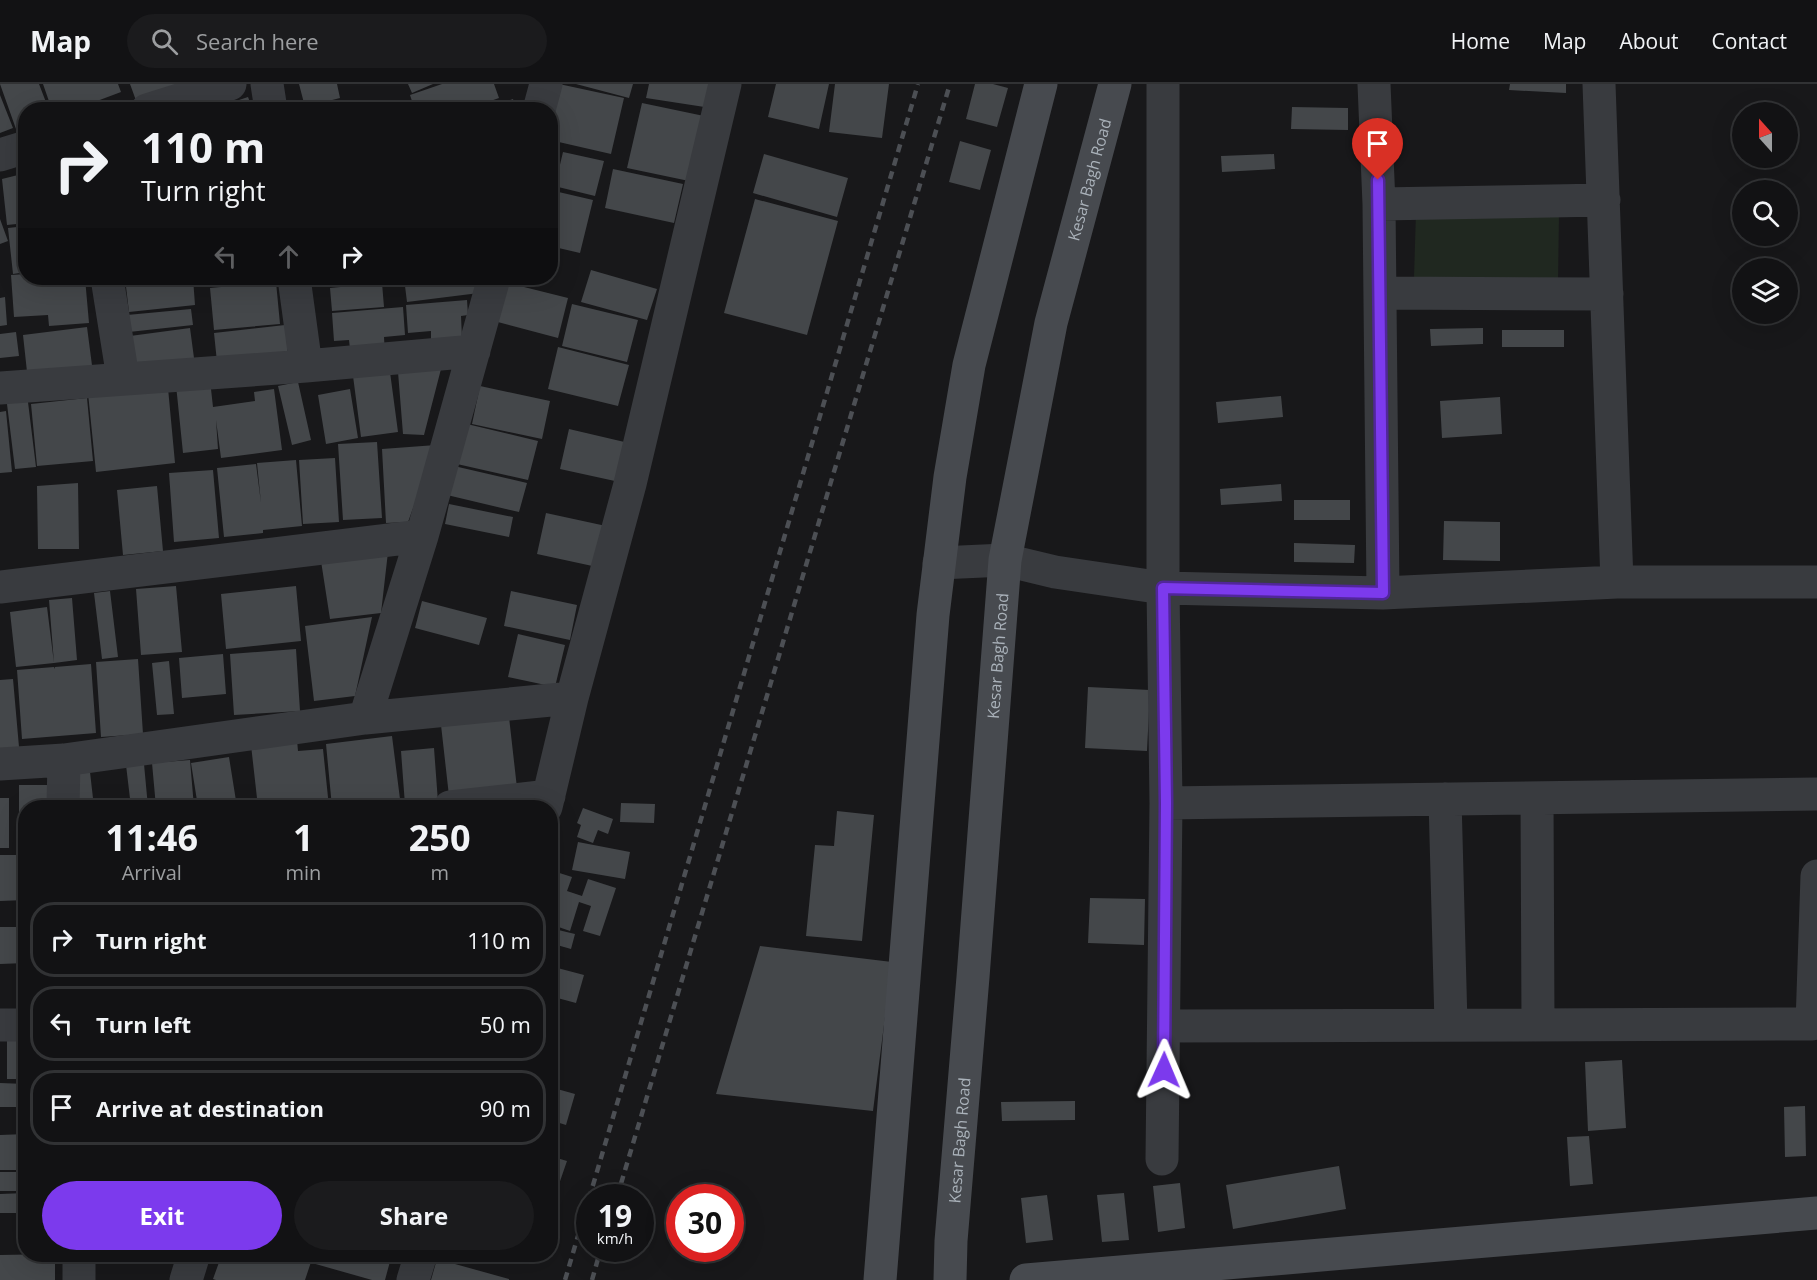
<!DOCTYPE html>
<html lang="en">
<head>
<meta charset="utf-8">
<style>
	body { margin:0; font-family:"Open Sans",sans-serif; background:#1b1b1d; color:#f1f3f6; height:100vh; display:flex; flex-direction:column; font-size:22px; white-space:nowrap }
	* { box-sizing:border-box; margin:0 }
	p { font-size:20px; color:#9c9ea0 }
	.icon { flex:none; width:33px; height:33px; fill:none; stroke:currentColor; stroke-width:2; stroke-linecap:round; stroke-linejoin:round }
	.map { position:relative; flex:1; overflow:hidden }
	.details { position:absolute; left:18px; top:716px; width:540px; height:462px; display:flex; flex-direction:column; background:#121214; border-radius:24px; box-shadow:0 6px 24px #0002,0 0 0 2px #313234 }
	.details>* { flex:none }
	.guide { position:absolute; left:18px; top:18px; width:540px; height:183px; border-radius:24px; box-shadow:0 6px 24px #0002,0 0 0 2px #313234; background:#121214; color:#f1f3f6; overflow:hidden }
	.needle { width:39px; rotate:339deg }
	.controls { position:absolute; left:1732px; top:18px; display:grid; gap:12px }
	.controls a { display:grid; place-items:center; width:66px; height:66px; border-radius:50%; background:#121214; box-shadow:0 6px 24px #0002,0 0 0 2px #313234; font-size:30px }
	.speed { position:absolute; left:576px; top:1100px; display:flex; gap:12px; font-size:30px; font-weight:700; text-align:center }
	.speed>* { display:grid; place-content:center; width:78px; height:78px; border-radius:50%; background:#121214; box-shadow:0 6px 24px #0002,0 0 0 2px #313234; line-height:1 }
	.speed small { font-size:15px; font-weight:400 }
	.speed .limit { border:9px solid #d22; background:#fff; color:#111 }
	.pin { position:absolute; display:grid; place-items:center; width:51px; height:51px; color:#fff; margin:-62px -26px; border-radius:50% 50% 50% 0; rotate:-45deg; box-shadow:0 0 6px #0007 }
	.pin .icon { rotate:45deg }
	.me { position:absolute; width:66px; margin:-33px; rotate:1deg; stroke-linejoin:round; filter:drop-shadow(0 0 4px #0008) }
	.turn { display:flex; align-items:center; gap:21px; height:126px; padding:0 24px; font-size:27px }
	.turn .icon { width:78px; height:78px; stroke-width:2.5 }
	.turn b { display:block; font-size:42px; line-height:51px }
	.lanes { display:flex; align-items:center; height:57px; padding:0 24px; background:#0003; justify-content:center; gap:30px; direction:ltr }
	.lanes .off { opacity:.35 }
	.eta { display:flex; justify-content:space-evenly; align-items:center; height:102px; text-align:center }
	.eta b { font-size:36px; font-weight:700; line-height:42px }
	.cta { display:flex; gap:12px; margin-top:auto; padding:12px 24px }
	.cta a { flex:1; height:69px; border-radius:36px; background:#7c3aed; color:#fff; font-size:24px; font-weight:700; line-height:69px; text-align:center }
	.cta a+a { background:#1b1b1d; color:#f1f3f6 }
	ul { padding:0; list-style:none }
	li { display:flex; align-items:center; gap:18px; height:75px; margin:0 12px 9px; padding:0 12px; border:3px solid #313234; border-radius:24px }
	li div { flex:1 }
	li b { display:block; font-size:22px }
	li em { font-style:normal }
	header { display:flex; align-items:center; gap:36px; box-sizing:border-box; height:84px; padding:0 30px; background:#121214; border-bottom:2px solid #313234 }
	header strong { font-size:28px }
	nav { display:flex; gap:33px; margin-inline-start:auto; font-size:21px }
	.search { width:420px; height:54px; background:#1b1b1d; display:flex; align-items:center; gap:15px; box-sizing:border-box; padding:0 21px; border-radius:33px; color:#9c9ea0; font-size:22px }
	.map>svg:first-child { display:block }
	.green { fill:#202820 }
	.building { fill:#44474a }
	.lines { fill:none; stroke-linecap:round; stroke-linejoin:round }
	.street { stroke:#393b3f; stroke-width:33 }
	.secondary { stroke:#474a4f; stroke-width:33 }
	.rail { stroke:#4c4f54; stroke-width:4.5; stroke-dasharray:8 6; stroke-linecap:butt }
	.route-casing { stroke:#51269a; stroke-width:15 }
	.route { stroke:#7c3aed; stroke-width:10 }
	.labels { text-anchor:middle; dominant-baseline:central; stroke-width:6; stroke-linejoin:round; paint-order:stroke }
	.street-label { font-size:16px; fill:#aab2ba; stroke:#131315 }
</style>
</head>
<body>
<header>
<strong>Map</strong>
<div class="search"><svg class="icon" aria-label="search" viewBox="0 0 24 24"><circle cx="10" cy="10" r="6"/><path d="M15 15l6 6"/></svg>Search here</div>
<nav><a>Home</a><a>Map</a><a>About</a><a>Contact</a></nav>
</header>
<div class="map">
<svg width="1817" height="1196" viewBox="0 0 1817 1196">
	<rect width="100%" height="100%" fill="#18181a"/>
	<path class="green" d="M 1416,128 L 1559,130 L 1558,197 L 1414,194 Z"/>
	<path class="building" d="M 0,0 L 39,0 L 49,26 L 26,26 L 26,42 L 16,45 Z
		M 43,0 L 118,0 L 121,8 L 73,26 L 52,26 Z
		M 130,0 L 195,0 L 138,22 Z
		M 299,0 L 337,0 L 340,14 L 305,23 Z
		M 408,0 L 433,0 L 412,9 Z
		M 442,0 L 494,0 L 499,14 L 465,26 L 415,26 L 410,11 Z
		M 559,0 L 624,14 L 611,70 L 550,56 L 550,26 Z
		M 576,0 L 633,0 L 629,14 Z
		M 649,0 L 715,0 L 711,24 L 646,14 Z
		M 776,0 L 829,0 L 819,45 L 768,33 Z
		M 835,0 L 889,0 L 882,54 L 829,48 Z
		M 975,0 L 993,0 L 1008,4 L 997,43 L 966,35 Z
		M 1510,0 L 1566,0 L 1566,9 L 1509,6 Z
		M 0,11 L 13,44 L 0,49 Z
		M 248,13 L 253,26 L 212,26 L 212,25 Z
		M 513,15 L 516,26 L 483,26 L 483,25 Z
		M 642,19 L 704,32 L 689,97 L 627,84 Z
		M 1292,23 L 1348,24 L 1348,46 L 1291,45 Z
		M 960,57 L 991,66 L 980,106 L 949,98 Z
		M 563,68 L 604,77 L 595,112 L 550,101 L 550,83 L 559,85 Z
		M 764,70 L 848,94 L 837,133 L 753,109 Z
		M 1274,70 L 1275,85 L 1222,88 L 1221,72 Z
		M 613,85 L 683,100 L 674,139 L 605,124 Z
		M 26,89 L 26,139 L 7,141 L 2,95 Z
		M 550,106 L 593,116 L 580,169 L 550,162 Z
		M 755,115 L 838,137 L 807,251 L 724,229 Z
		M 0,135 L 8,157 L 0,160 Z
		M 26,142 L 26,188 L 13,190 L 8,144 Z
		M 591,186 L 657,205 L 647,236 L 581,218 Z
		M 26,190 L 26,194 L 85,194 L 89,239 L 49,242 L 48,231 L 14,233 L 11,191 Z
		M 125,194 L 193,194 L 195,221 L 129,228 Z
		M 204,194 L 275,194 L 276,197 L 205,202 Z
		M 404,194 L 477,194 L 479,209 L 407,218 Z
		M 276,198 L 280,240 L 214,246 L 210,204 Z
		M 504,198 L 568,214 L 558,254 L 494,237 Z
		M 382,199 L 384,223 L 332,227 L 330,204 Z
		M 5,213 L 7,241 L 0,242 L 0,214 Z
		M 467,216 L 468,231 L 461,232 L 462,254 L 431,256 L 431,247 L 408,249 L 406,221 Z
		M 572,220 L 638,236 L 627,278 L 562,262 Z
		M 403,223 L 405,251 L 384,253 L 385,271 L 351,274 L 349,256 L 334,257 L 332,229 Z
		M 191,225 L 193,241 L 129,248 L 127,231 Z
		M 285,241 L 288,270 L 217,278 L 214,249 Z
		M 87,243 L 93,289 L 28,297 L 23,251 Z
		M 190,244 L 194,274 L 134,281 L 130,252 Z
		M 1483,244 L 1483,260 L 1431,262 L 1430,245 Z
		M 1502,246 L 1564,246 L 1564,263 L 1502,263 Z
		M 16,248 L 19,272 L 0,274 L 0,250 Z
		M 558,263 L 629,281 L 618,322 L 548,305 Z
		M 441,285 L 424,351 L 403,350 L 398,288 Z
		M 390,288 L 398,348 L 361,353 L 353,292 Z
		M 210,296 L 213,323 L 255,317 L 254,308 L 274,305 L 282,366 L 221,374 L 216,336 L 218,365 L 183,369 L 176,301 Z
		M 298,298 L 311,356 L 292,361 L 278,302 Z
		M 480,302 L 550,317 L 542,355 L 472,340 Z
		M 168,304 L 175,379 L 96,388 L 88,309 Z
		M 350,305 L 358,354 L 326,360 L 318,311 Z
		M 27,310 L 36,383 L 15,385 L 6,312 Z
		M 1281,312 L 1283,333 L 1218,339 L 1216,318 Z
		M 1500,313 L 1502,350 L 1442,354 L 1440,317 Z
		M 87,314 L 93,377 L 37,382 L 31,320 Z
		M 6,327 L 12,388 L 0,389 L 0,328 Z
		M 467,340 L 538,357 L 528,396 L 457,380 Z
		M 569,345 L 633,360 L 624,399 L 560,385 Z
		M 377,358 L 382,434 L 343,436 L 338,360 Z
		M 436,361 L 408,438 L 386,439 L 382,365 Z
		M 335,374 L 339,438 L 303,440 L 299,376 Z
		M 296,376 L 302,442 L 263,446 L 263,449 L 224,453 L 217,384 L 256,380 L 261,419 L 257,379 Z
		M 454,382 L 527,399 L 519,428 L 447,411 Z
		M 213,386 L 219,454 L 174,458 L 169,389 Z
		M 78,399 L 79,465 L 38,465 L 37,402 Z
		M 1281,400 L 1282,417 L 1221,421 L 1220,405 Z
		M 157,402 L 163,467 L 123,471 L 117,406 Z
		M 1294,416 L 1350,416 L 1350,436 L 1294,436 Z
		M 449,420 L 513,433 L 509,453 L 445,440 Z
		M 546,429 L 606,442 L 597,483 L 537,470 Z
		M 1444,437 L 1500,438 L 1500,477 L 1443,476 Z
		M 1294,459 L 1355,461 L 1354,479 L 1294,478 Z
		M 388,468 L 381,529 L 330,535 L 321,477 Z
		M 176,502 L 182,568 L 141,571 L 136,505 Z
		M 296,502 L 301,557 L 226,565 L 221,510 Z
		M 110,507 L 118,573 L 102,575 L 94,509 Z
		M 511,507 L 577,521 L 570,556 L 504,542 Z
		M 72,514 L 77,576 L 54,579 L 49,516 Z
		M 422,517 L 487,534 L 479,561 L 415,544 Z
		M 47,523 L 54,579 L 16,583 L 10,528 Z
		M 372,533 L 355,612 L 314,617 L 305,542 Z
		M 518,550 L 565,561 L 555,603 L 508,593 Z
		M 296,565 L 300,627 L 234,631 L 230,570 Z
		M 223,570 L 226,610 L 182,614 L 179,574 Z
		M 138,575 L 143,650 L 101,653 L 96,578 Z
		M 169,577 L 174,630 L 157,631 L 152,579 Z
		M 91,580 L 96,649 L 22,655 L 17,586 L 54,583 L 54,585 L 55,583 Z
		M 13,595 L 19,663 L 0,665 L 0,596 Z
		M 1088,603 L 1150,606 L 1147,667 L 1085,664 Z
		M 509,633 L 517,704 L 449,712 L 441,641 Z
		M 392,652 L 400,715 L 332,723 L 326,660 Z
		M 297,656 L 298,667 L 323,665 L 329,723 L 258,723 L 251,661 Z
		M 434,664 L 438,718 L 405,721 L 401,667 Z
		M 229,673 L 237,723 L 198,723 L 191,679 Z
		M 190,676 L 194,723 L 156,723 L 152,679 Z
		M 144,680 L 148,723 L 131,723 L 126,681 Z
		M 90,688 L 94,723 L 76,723 L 73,690 Z
		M 19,701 L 55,701 L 54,723 L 26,723 L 26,763 L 19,763 Z
		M 0,714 L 9,714 L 9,764 L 0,764 Z
		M 621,719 L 655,720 L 654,739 L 620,738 Z
		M 583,724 L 613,735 L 608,750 L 598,746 L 593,759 L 577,753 L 581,741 L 577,739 Z
		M 837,727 L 874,731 L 862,857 L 806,852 L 815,761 L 834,762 Z
		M 578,758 L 630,768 L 625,795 L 572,786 Z
		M 0,771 L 26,771 L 26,816 L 0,817 Z
		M 550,786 L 572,793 L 567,807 L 582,812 L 588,795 L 616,804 L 600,852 L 583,847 L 591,822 L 579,818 L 570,847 L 550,840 Z
		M 1090,814 L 1145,815 L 1144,861 L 1088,859 Z
		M 0,843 L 26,843 L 26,879 L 0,880 Z
		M 550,844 L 575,850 L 571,865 L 550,859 Z
		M 760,862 L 892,878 L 873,1027 L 716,1010 Z
		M 550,882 L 584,891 L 576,919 L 550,912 Z
		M 26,955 L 26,995 L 7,995 L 7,956 Z
		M 1622,976 L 1626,1044 L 1588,1047 L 1585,978 Z
		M 0,999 L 26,1000 L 26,1023 L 0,1023 Z
		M 550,1003 L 575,1010 L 566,1041 L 550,1036 Z
		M 1075,1017 L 1075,1036 L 1002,1037 L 1001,1018 Z
		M 1805,1022 L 1806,1072 L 1785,1073 L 1784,1023 Z
		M 26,1050 L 26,1086 L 0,1086 L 0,1051 Z
		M 1589,1052 L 1593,1100 L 1570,1102 L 1567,1053 Z
		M 550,1072 L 567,1077 L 558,1103 L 550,1100 Z
		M 1339,1082 L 1346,1125 L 1233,1145 L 1226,1101 Z
		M 0,1088 L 26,1088 L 26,1107 L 0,1107 Z
		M 1180,1099 L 1185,1144 L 1158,1148 L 1153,1102 Z
		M 26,1109 L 26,1129 L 0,1129 L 0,1110 Z
		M 1124,1109 L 1129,1156 L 1102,1158 L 1097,1111 Z
		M 1047,1111 L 1053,1156 L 1026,1159 L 1021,1114 Z
		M 55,1170 L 55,1196 L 0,1196 L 0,1171 Z
		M 222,1170 L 288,1170 L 311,1178 L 305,1196 L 216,1196 L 213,1195 Z
		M 314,1170 L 392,1170 L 385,1196 L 372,1196 L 312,1179 Z
		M 437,1175 L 509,1195 L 509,1196 L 431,1196 Z"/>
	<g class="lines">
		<path class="street" d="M 267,0 L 271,26
			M 1374,0 L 1379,120 L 1383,509
			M 1599,0 L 1617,498
			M 147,26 L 230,0
			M 539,26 L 546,0
			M 0,71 L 26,63
			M 1379,120 L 1604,116
			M 107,194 L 123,294
			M 294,194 L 306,282
			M 1380,209 L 1607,210
			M 0,304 L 306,282 L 474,267
			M 939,479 L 1005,476 L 1055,488 L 1163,504 L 1383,509 L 1617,498 L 1817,498
			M 0,503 L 422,452
			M 365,634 L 422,452 L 494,194
			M 0,680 L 64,676 L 365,634 L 572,614
			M 1537,714 L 1538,941
			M 1445,715 L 1451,940
			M 1166,719 L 1817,710
			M 63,723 L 64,676
			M 450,723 L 549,712
			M 546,723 L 572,614 L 630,400 L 725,0
			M 0,941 L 26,941
			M 1165,942 L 1812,940 L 1817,792
			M 1162,1075 L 1166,719 L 1163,504 L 1163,0
			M 79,1170 L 79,1196
			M 186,1196 L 194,1170
			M 413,1196 L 421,1170"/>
		<g class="secondary">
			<path d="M 880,1196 L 933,531 L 950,393 L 969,281 L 1041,0"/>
			<path id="s1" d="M 950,1196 L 951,1157 L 973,893 L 1005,476 L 1051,239 L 1115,0"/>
			<path d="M 1026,1196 L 1817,1129"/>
		</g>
		<path class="rail" d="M 617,1113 L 950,0
			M 565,1196 L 918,0
			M 592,1196 L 601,1164"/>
	</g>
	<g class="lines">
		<defs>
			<path id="route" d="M 1164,986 L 1166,719 L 1163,504 L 1383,509 L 1378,96"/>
		</defs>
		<use href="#route" class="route-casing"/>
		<use href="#route" class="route"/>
	</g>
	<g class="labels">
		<g class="street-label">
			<text stroke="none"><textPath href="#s1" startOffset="1112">Kesar Bagh Road</textPath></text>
			<text stroke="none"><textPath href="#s1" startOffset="626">Kesar Bagh Road</textPath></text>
			<text stroke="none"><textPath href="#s1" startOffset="140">Kesar Bagh Road</textPath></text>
		</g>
	</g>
</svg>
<div class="controls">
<a><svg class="needle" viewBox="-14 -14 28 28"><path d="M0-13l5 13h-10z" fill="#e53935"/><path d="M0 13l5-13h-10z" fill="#9c9ea0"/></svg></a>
<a><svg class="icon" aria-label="search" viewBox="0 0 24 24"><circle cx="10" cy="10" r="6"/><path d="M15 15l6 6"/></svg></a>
<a><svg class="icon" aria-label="layers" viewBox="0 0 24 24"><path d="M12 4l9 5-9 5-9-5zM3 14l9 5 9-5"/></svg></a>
</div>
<div class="speed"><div>19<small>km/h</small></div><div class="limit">30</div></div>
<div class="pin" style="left:1378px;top:96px;background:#d93025"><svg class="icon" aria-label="arrive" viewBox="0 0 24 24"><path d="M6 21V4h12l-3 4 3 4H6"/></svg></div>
<svg class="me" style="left:1164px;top:986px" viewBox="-20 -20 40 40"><path d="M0-17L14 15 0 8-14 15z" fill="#7c3aed" stroke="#fff" stroke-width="4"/></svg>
<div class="guide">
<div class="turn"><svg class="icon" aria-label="right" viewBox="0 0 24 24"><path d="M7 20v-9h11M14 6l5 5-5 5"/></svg><div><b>110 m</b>Turn right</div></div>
<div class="lanes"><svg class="icon off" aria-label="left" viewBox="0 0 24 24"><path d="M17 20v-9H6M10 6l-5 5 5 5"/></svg><svg class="icon off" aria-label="ahead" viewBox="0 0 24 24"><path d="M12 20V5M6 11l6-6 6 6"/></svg><svg class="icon" aria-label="right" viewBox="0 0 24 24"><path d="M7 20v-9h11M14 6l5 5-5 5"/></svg></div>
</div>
<section class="details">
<div class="eta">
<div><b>11:46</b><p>Arrival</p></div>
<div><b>1</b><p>min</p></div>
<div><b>250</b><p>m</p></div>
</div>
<ul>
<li><svg class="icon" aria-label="right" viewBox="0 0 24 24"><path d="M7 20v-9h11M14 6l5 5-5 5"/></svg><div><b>Turn right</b></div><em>110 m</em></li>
<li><svg class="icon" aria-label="left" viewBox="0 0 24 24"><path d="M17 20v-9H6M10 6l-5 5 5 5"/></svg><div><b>Turn left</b></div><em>50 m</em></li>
<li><svg class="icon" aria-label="arrive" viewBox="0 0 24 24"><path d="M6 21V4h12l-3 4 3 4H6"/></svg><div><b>Arrive at destination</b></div><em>90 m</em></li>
</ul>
<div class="cta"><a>Exit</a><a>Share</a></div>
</section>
</div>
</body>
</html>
